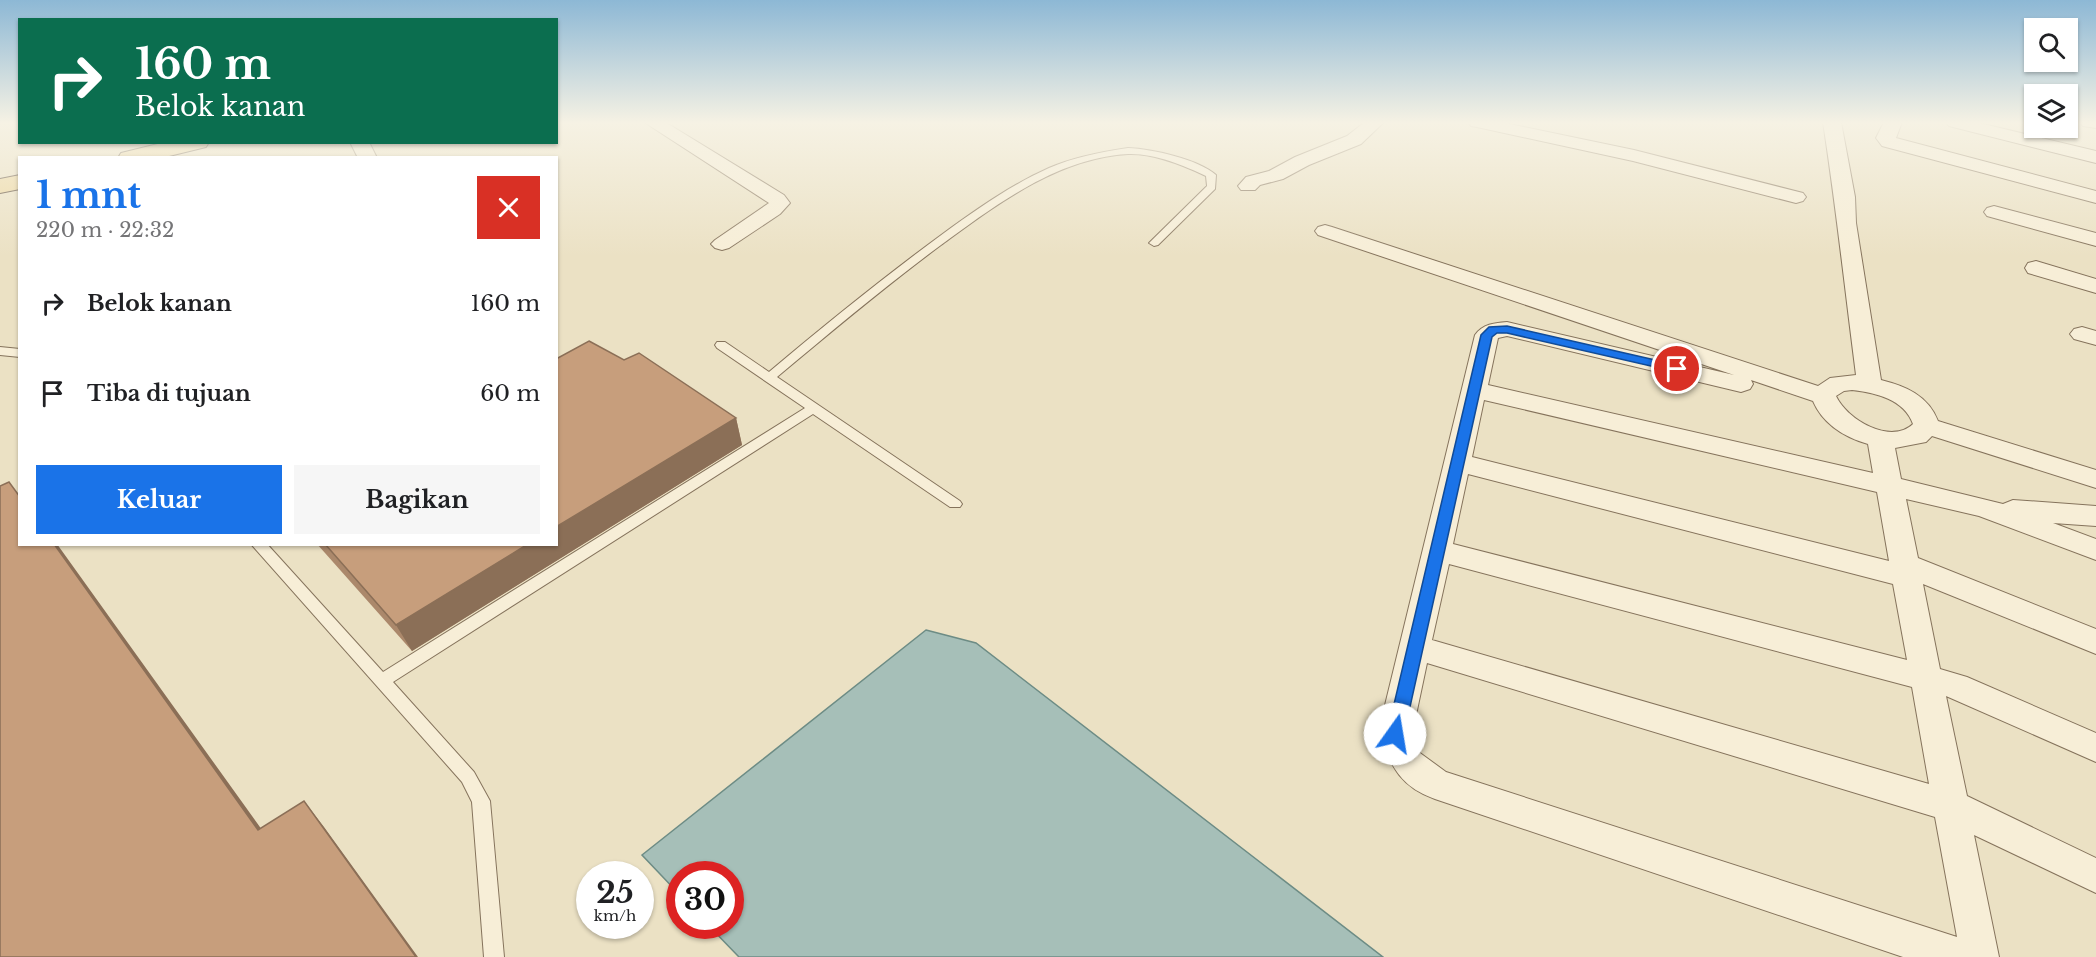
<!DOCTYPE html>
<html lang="id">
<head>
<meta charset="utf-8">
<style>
	body { margin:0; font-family:"Libre Baskerville",serif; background:#f6f6f6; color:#202124; height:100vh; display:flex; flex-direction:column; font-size:22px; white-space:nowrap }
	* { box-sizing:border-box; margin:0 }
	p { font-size:20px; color:#757577 }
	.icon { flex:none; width:33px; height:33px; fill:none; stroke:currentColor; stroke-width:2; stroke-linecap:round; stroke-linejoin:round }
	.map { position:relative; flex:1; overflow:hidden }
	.panel { position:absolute; left:18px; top:156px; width:540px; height:390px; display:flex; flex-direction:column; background:#fff; border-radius:0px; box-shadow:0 2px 4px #0004 }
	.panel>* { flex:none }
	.hud { position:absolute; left:18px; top:18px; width:540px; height:126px; border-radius:0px; box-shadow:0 2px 4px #0004; background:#0b6e4f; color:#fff; overflow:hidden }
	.buttons { position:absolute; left:2024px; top:18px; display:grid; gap:12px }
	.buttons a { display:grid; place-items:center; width:54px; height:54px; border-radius:0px; background:#fff; box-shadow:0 2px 4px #0004; font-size:30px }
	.speed { position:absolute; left:576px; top:861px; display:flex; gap:12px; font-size:30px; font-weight:700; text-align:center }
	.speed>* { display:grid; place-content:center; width:78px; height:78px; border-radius:50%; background:#fff; box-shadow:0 2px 4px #0004; line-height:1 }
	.speed small { font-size:15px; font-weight:400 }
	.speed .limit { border:9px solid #d22; background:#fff; color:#111 }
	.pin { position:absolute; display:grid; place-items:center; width:51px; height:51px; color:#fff; margin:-26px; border:3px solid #fff; border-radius:50%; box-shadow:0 2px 6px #0007 }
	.me { position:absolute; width:66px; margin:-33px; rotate:13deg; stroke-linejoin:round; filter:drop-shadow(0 0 4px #0008) }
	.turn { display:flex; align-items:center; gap:21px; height:126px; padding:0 18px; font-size:27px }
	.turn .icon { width:78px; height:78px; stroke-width:2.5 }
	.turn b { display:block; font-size:42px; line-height:51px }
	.round { display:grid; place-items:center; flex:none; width:63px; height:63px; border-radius:0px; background:#f6f6f6 }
	.overview { display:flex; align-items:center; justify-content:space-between; height:102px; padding:0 18px }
	h1 { font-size:36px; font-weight:700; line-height:45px; color:#1a73e8 }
	.primary-button { display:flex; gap:12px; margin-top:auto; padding:12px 18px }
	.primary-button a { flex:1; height:69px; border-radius:0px; background:#1a73e8; color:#fff; font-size:24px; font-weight:700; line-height:69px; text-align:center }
	.primary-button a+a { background:#f6f6f6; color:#202124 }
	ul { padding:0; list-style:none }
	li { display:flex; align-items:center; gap:18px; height:90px; padding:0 18px }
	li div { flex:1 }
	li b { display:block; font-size:22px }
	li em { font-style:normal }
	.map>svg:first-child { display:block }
	.water { fill:#a6bfb8; stroke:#6d8c85; stroke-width:1.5 }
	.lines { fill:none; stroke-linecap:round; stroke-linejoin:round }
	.lane-casing { stroke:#85735c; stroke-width:2 }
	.street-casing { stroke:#85735c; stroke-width:2 }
	.primary-casing { stroke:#534130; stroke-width:2 }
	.lane { fill:#f7eed7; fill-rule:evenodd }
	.street { fill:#f7eed7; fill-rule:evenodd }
	.primary { fill:#ecd69e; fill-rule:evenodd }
	.wall { fill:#ab886b }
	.shaded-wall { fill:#8b6f57 }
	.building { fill:#c79e7c; stroke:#8b6f57; stroke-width:1.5 }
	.route { fill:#1a73e8; stroke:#114b97; stroke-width:1.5 }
</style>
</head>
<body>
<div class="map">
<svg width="2096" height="957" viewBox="0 0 2096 957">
	<rect width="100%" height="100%" fill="#ebe1c4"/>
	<path class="water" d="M 926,630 L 976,643 L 1383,957 L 739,957 L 709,926 L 730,926 L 730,874 L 680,874 L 679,894 L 642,855 Z"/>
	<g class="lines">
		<defs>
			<path id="lane" d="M 1128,148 C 1152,149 1198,159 1216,175 L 1215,189 L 1158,245 L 1154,246 L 1149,243 L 1207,186 L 1206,176 C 1183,165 1154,153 1128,154 C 1057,158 996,205 941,245 C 884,287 831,332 777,377 L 960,501 L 962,504 L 960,507 L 950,507 L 813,414 L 393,682 L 474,772 L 490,801 L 504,957 L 484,957 L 472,802 L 462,782 L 251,544 L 267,544 L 383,672 L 805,408 L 717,348 L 715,345 L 717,342 L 725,342 L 769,372 C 826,324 884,277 944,233 C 977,209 1011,185 1049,168 C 1074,157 1101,152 1128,148 Z
				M 0,347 L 20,349 L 20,357 L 0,355 Z"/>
			<path id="street" d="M 644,122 L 665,122 L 784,195 L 790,203 L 780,214 L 729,248 L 722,250 L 715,248 L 711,244 L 715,240 L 769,203 Z
				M 1365,122 L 1384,122 L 1361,144 L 1309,165 L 1283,179 L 1260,185 L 1255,190 L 1241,190 L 1238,186 L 1246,177 L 1269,171 L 1295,157 L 1347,136 Z
				M 1468,122 L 1500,122 L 1634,150 L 1803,193 L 1806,197 L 1803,201 L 1796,203 L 1633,161 L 1477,127 L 1471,126 Z
				M 1823,122 L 1841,122 L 1855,197 L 1856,223 L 1881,380 C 1905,386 1928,395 1938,421 L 2096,470 L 2096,488 L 1932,436 L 1926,442 L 1895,448 L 1901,479 L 2003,504 L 2013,500 L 2096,506 L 2096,526 L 2053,523 L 2096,539 L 2096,560 L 1979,516 L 1906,499 L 1918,558 L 2096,629 L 2096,654 L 1923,584 L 1940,669 L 1967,677 L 2096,733 L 2096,762 L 1946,696 L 1967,796 L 2096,858 L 2096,893 L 1974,835 L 1999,957 L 1903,957 L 1435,799 C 1399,786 1392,766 1378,734 L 1475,335 C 1483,324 1494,323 1507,322 L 1734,375 L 1318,235 L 1315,231 L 1318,227 L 1325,225 L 1332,227 L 1818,386 L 1830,378 L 1856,375 C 1845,290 1836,206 1823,122 ZM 1507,336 L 1741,392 L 1750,389 L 1753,384 L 1751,380 L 1813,401 C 1823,424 1844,437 1868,444 L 1873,473 L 1488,385 L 1498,338 ZM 1852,390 C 1876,393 1904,399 1913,424 C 1891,445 1847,420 1836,396 L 1844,391 ZM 1484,400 L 1877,492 L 1889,561 L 1472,457 ZM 1468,474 L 1893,584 L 1907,660 L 1453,544 ZM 1449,564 L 1912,687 L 1929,784 L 1432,640 ZM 1427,663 L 1935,817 L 1957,937 L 1446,772 L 1420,753 L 1412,734 Z
				M 1884,122 L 1902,122 L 1896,138 L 2096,191 L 2096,203 L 1882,146 L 1876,138 Z
				M 1946,122 L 1975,122 L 2096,151 L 2096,163 L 1949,126 Z
				M 2080,122 L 2096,122 L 2096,128 L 2083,126 Z
				M 350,142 L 369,142 L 377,158 L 358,158 Z
				M 1994,206 L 2096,233 L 2096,246 L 1987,216 L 1984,212 L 1987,208 Z
				M 2036,261 L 2096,279 L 2096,293 L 2028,273 L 2025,268 L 2028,263 Z
				M 2082,327 L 2096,331 L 2096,345 L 2074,339 L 2070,334 L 2074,329 Z"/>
			<path id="primary" d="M 166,142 L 209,142 L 206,147 L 161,158 L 118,158 L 121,153 Z
				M 20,175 L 20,189 L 0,193 L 0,179 Z"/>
		</defs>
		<use href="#lane" class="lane-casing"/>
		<use href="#street" class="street-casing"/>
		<use href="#primary" class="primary-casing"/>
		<use href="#lane" class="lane"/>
		<use href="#street" class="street"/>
		<use href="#primary" class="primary"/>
	</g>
	<path class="wall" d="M 624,360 L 736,418 L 742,445 L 412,651 L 317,544 L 556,544 Z"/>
	<path class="shaded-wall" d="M 736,418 L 742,445 L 412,651 L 396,625 L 528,544 L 556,544 L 556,527 Z
		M 54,544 L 57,544 L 280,855 L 258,830 Z
		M 304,801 L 324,827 L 418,957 L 416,957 Z"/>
	<path class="building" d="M 589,341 L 624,360 L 639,353 L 736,418 L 556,527 L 556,359 Z
		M 9,482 L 20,497 L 20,544 L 54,544 L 258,830 L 304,801 L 416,957 L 0,957 L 0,486 Z
		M 325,544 L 528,544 L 396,625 Z"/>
	<linearGradient id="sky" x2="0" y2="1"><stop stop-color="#8db8d5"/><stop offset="0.48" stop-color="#f6f2e4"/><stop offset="1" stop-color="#f6f2e4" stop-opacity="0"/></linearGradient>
	<rect width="2096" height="256" fill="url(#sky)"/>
	<path class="route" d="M 1507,326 L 1677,365 L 1683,369 L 1677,372 L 1507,333 L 1497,333 L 1492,337 L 1404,734 L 1401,739 L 1395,741 L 1389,739 L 1387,734 L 1481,335 L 1489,327 Z"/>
</svg>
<div class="buttons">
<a><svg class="icon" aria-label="search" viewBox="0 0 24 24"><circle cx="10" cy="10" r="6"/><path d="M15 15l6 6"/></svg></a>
<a><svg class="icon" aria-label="layers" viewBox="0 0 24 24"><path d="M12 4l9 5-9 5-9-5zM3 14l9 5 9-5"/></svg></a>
</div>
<div class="speed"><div>25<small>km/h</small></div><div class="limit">30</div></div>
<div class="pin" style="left:1677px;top:369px;background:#d93025"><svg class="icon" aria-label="arrive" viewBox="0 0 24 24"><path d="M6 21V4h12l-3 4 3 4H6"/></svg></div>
<svg class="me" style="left:1395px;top:734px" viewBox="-20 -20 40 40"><circle r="19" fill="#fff"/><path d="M0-13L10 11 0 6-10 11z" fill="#1a73e8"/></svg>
<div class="hud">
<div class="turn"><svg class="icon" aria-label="right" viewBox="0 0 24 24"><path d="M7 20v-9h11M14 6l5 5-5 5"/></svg><div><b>160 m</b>Belok kanan</div></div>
</div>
<section class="panel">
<div class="overview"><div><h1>1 mnt</h1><p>220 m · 22:32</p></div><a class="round" style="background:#d93025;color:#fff"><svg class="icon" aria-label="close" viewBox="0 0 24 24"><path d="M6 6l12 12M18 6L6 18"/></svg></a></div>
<ul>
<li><svg class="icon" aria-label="right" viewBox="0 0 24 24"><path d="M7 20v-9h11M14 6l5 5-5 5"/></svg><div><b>Belok kanan</b></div><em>160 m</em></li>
<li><svg class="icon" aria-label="arrive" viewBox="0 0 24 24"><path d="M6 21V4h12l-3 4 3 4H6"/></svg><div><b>Tiba di tujuan</b></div><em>60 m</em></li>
</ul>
<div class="primary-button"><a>Keluar</a><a>Bagikan</a></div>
</section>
</div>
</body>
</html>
